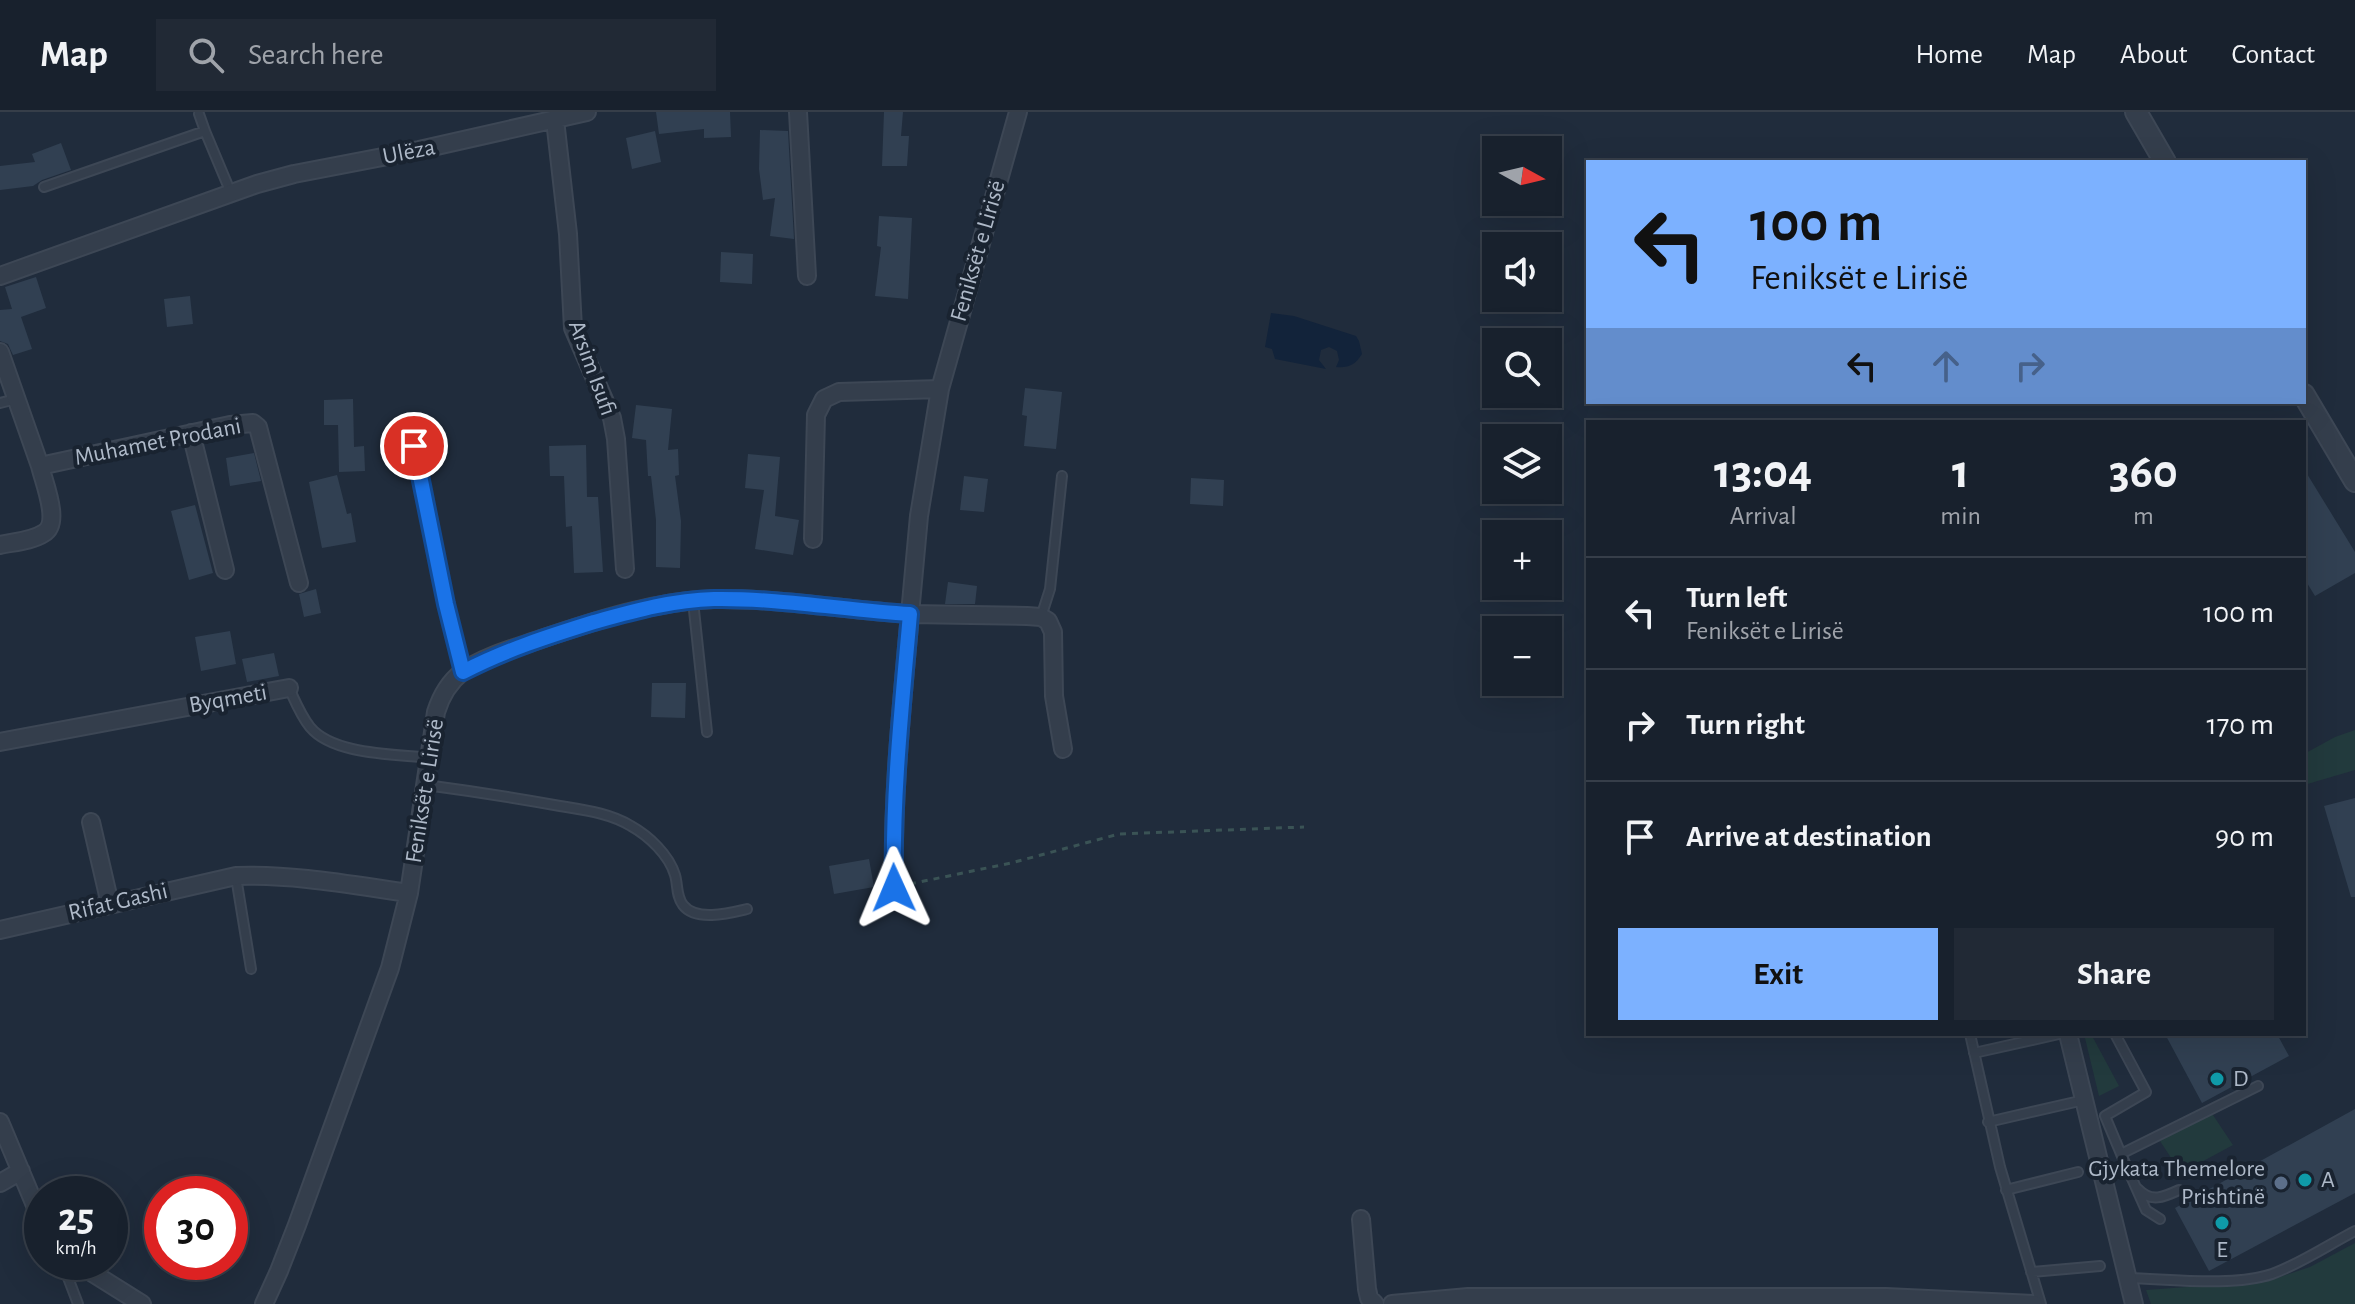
<!DOCTYPE html>
<html lang="en">
<head>
<meta charset="utf-8">
<style>
	body { margin:0; font-family:"Alegreya Sans",sans-serif; background:#212935; color:#f1f3f6; height:100vh; display:flex; flex-direction:column; font-size:30px; white-space:nowrap }
	* { box-sizing:border-box; margin:0 }
	p { font-size:26px; color:#9fa3aa }
	.icon { flex:none; width:44px; height:44px; fill:none; stroke:currentColor; stroke-width:2; stroke-linecap:round; stroke-linejoin:round }
	.map { position:relative; flex:1; overflow:hidden }
	.sheet { position:absolute; left:1586px; top:308px; width:720px; height:616px; display:flex; flex-direction:column; background:#18212d; border-radius:0px; box-shadow:0 8px 32px #0002,0 0 0 2px #363e49 }
	.sheet>* { flex:none }
	.guide { position:absolute; left:1586px; top:48px; width:720px; height:244px; border-radius:0px; box-shadow:0 8px 32px #0002,0 0 0 2px #363e49; background:#7cb1ff; color:#111; overflow:hidden }
	.needle { width:52px; rotate:98deg }
	.fabs { position:absolute; left:1482px; top:24px; display:grid; gap:16px }
	.fabs a { display:grid; place-items:center; width:80px; height:80px; border-radius:0px; background:#18212d; box-shadow:0 8px 32px #0002,0 0 0 2px #363e49; font-size:40px }
	.speed { position:absolute; left:24px; top:1064px; display:flex; gap:16px; font-size:40px; font-weight:700; text-align:center }
	.speed>* { display:grid; place-content:center; width:104px; height:104px; border-radius:50%; background:#18212d; box-shadow:0 8px 32px #0002,0 0 0 2px #363e49; line-height:1 }
	.speed small { font-size:20px; font-weight:400 }
	.speed .limit { border:12px solid #d22; background:#fff; color:#111 }
	.pin { position:absolute; display:grid; place-items:center; width:68px; height:68px; color:#fff; margin:-34px; border:4px solid #fff; border-radius:50%; box-shadow:0 2px 8px #0007 }
	.me { position:absolute; width:88px; margin:-44px; rotate:359deg; stroke-linejoin:round; filter:drop-shadow(0 0 6px #0008) }
	.turn { display:flex; align-items:center; gap:28px; height:168px; padding:0 32px; font-size:36px }
	.turn .icon { width:104px; height:104px; stroke-width:2.5 }
	.turn b { display:block; font-size:56px; line-height:68px }
	.lanes { display:flex; align-items:center; height:76px; padding:0 32px; background:#0003; justify-content:center; gap:40px; direction:ltr }
	.lanes .off { opacity:.35 }
	.eta { display:flex; justify-content:space-evenly; align-items:center; height:136px; text-align:center }
	.eta b { font-size:48px; font-weight:600; line-height:56px }
	.button { display:flex; gap:16px; margin-top:auto; padding:16px 32px }
	.button a { flex:1; height:92px; border-radius:0px; background:#7cb1ff; color:#111; font-size:32px; font-weight:600; line-height:92px; text-align:center }
	.button a+a { background:#212935; color:#f1f3f6 }
	ul { padding:0; list-style:none }
	li { display:flex; align-items:center; gap:24px; height:112px; padding:0 32px; border-top:2px solid #363e49 }
	li div { flex:1 }
	li b { display:block; font-size:30px }
	li em { font-style:normal }
	header { display:flex; align-items:center; gap:48px; box-sizing:border-box; height:112px; padding:0 40px; background:#18212d; border-bottom:2px solid #363e49 }
	header strong { font-size:38px }
	nav { display:flex; gap:44px; margin-inline-start:auto; font-size:28px }
	.search { width:560px; height:72px; background:#212935; display:flex; align-items:center; gap:20px; box-sizing:border-box; padding:0 28px; border-radius:0px; color:#9fa3aa; font-size:30px }
	.map>svg:first-child { display:block }
	.green { fill:#223a3d }
	.water { fill:#12233a }
	.building { fill:#314052 }
	.lines { fill:none; stroke-linecap:round; stroke-linejoin:round }
	.service-casing { stroke:#3d4755; stroke-width:12 }
	.minor-casing { stroke:#3d4755; stroke-width:20 }
	.tertiary-casing { stroke:#3d4755; stroke-width:24 }
	.path { stroke:#3a5355; stroke-width:3; stroke-dasharray:6 6; stroke-linecap:butt }
	.service { stroke:#343e4c; stroke-width:8 }
	.minor { stroke:#343e4c; stroke-width:16 }
	.tertiary { stroke:#343e4c; stroke-width:20 }
	.route-casing { stroke:#114b97; stroke-width:20 }
	.route { stroke:#1a73e8; stroke-width:14 }
	.culture-dot { fill:#0f9aa8; stroke:#192330; stroke-width:3 }
	.service-dot { fill:#5c6f8a; stroke:#192330; stroke-width:3 }
	.labels { text-anchor:middle; dominant-baseline:central; stroke-width:8; stroke-linejoin:round; paint-order:stroke }
	.street-label { font-size:24px; fill:#aeb9c8; stroke:#192330 }
	.poi-label { font-size:24px; fill:#aeb9c8; stroke:#192330; text-anchor:start }
</style>
</head>
<body>
<header>
<strong>Map</strong>
<div class="search"><svg class="icon" aria-label="search" viewBox="0 0 24 24"><circle cx="10" cy="10" r="6"/><path d="M15 15l6 6"/></svg>Search here</div>
<nav><a>Home</a><a>Map</a><a>About</a><a>Contact</a></nav>
</header>
<div class="map">
<svg width="2355" height="1192" viewBox="0 0 2355 1192">
	<rect width="100%" height="100%" fill="#202c3c"/>
	<path class="green" d="M 2355,618 L 2355,658 L 2304,673 L 2304,642 L 2335,625 Z
		M 2084,922 L 2091,922 L 2119,974 L 2099,984 Z
		M 2211,1000 L 2233,1033 L 2181,1061 L 2160,1029 Z
		M 2355,1131 L 2355,1192 L 2151,1192 L 2146,1178 L 2268,1169 L 2310,1155 Z"/>
	<path class="water" d="M 1271,201 L 1294,204 L 1356,224 L 1359,229 L 1362,242 C 1355,253 1349,256 1336,255 L 1339,248 L 1337,239 L 1329,235 L 1321,238 L 1319,248 L 1326,257 L 1275,247 L 1272,237 L 1265,235 Z"/>
	<path class="building" d="M 656,0 L 730,0 L 731,25 L 704,26 L 704,17 L 659,22 Z
		M 884,0 L 903,0 L 901,24 L 909,24 L 907,54 L 882,54 Z
		M 760,18 L 788,19 L 794,127 L 770,124 L 775,86 L 763,88 L 759,57 Z
		M 655,19 L 661,50 L 632,57 L 626,26 Z
		M 61,31 L 71,58 L 42,68 L 33,74 L 0,78 L 0,54 L 35,50 L 32,42 Z
		M 879,104 L 912,106 L 908,187 L 875,184 L 881,135 L 877,134 Z
		M 721,140 L 753,142 L 752,172 L 720,170 Z
		M 36,165 L 46,196 L 21,205 L 32,237 L 13,243 L 8,232 L 0,229 L 0,198 L 12,197 L 5,175 Z
		M 190,184 L 193,212 L 167,215 L 164,187 Z
		M 1025,276 L 1062,280 L 1056,337 L 1024,334 L 1027,304 L 1022,303 Z
		M 353,287 L 354,335 L 364,334 L 365,359 L 339,360 L 338,313 L 324,313 L 324,288 Z
		M 636,293 L 672,297 L 668,338 L 678,337 L 679,363 L 675,364 L 681,409 L 680,456 L 656,455 L 656,408 L 651,364 L 648,364 L 646,328 L 632,326 Z
		M 586,333 L 587,385 L 598,385 L 603,460 L 574,461 L 572,414 L 566,415 L 564,364 L 550,364 L 549,334 Z
		M 254,341 L 261,369 L 230,374 L 226,346 Z
		M 748,342 L 780,345 L 775,404 L 799,408 L 793,443 L 755,437 L 764,378 L 745,376 Z
		M 2304,357 L 2355,440 L 2355,461 L 2315,484 L 2304,466 Z
		M 337,363 L 347,402 L 351,401 L 356,430 L 322,436 L 309,370 Z
		M 964,364 L 988,367 L 984,400 L 960,398 Z
		M 1191,366 L 1224,368 L 1223,394 L 1190,392 Z
		M 195,393 L 213,461 L 189,468 L 171,399 Z
		M 948,470 L 977,474 L 975,492 L 945,492 Z
		M 316,477 L 321,501 L 304,505 L 299,482 Z
		M 230,519 L 236,552 L 201,559 L 195,525 Z
		M 274,541 L 279,564 L 247,570 L 242,547 Z
		M 652,571 L 686,571 L 685,606 L 651,605 Z
		M 2355,686 L 2355,785 L 2351,785 L 2324,694 Z
		M 869,747 L 874,775 L 834,782 L 829,754 Z
		M 2165,922 L 2277,922 L 2289,944 L 2202,991 Z
		M 2355,997 L 2355,1081 L 2209,1159 L 2175,1096 Z"/>
	<g class="lines">
		<defs>
			<path id="service" d="M 199,2 L 205,19
				M 44,75 L 205,19 L 231,81
				M 0,291 L 16,287
				M 414,334 L 446,492 L 462,559
				M 693,489 L 707,620
				M 1041,505 L 1050,477 L 1062,364
				M 289,576 C 295,589 301,604 310,615 C 333,643 395,642 429,646
				M 426,673 C 471,679 516,686 560,694 C 584,698 610,701 631,714 C 649,724 669,743 675,763 C 678,773 676,784 683,793 C 696,810 730,801 747,797
				M 236,765 L 251,857
				M 1970,922 L 2000,1055 L 2041,1192
				M 2115,922 L 2146,980 L 2105,1004 L 2121,1042 L 2258,974
				M 1974,941 L 2059,922
				M 1988,1010 L 2084,988
				M 2121,1042 L 2146,1098 L 2160,1107
				M 2138,1077 C 2151,1091 2164,1085 2179,1078
				M 2006,1078 L 2078,1060
				M 62,1150 L 78,1192
				M 2031,1160 L 2100,1154
				M 2129,1166 C 2170,1167 2233,1175 2272,1162 C 2300,1152 2328,1133 2355,1119"/>
			<path id="minor" d="M 798,0 L 807,164
				M 555,8 L 568,122 L 573,216 L 612,306 L 616,327 L 625,457
				M 0,164 L 257,72 L 294,62 L 419,38 L 587,0
				M 0,240 L 40,354 L 230,313 L 253,311 L 258,315 L 299,471
				M 191,321 L 225,458
				M 813,427 L 816,303 L 824,287 L 839,280 L 940,277
				M 0,433 C 14,430 32,429 44,421 C 61,411 44,371 40,354
				M 0,630 L 289,576
				M 91,710 L 110,792
				M 894,776 C 892,684 902,593 910,502 L 1027,504 L 1041,505 L 1048,509 L 1053,520 L 1054,584 L 1063,637
				M 0,818 L 236,764 C 294,762 352,773 409,781
				M 2068,922 L 2134,1192
				M 0,1010 L 42,1110
				M 0,1071 L 21,1059
				M 1361,1107 L 1367,1177 L 1369,1186 L 1375,1192
				M 75,1150 L 142,1192
				M 264,1192 L 279,1159 L 297,1113 L 390,856 L 409,781 L 436,600 C 441,584 448,571 462,560 C 485,544 515,536 541,527 C 597,508 655,489 714,487 C 779,486 845,498 910,502 L 919,404 L 940,277 L 1018,0
				M 1392,1192 L 1468,1185 L 1886,1185 L 2034,1192"/>
			<path id="tertiary" d="M 2136,0 L 2165,50
				M 2304,283 L 2355,369"/>
		</defs>
		<use href="#service" class="service-casing"/>
		<use href="#minor" class="minor-casing"/>
		<use href="#tertiary" class="tertiary-casing"/>
		<path class="path" d="M 910,772 L 1011,751 L 1119,722 L 1304,715"/>
		<use href="#service" class="service"/>
		<use href="#minor" class="minor"/>
		<use href="#tertiary" class="tertiary"/>
	</g>
	<g class="lines">
		<defs>
			<path id="route" d="M 414,334 L 446,492 L 463,560 C 505,538 549,524 594,510 C 634,499 673,488 714,487 C 779,486 845,498 910,502 C 902,593 892,684 894,776"/>
		</defs>
		<use href="#route" class="route-casing"/>
		<use href="#route" class="route"/>
	</g>
	<g class="culture-dot">
		<circle cx="2217" cy="967" r="8"/>
		<circle cx="2305" cy="1068" r="8"/>
		<circle cx="2222" cy="1111" r="8"/>
	</g>
	<circle class="service-dot" cx="2281" cy="1071" r="8"/>
	<g class="labels">
		<g class="street-label">
			<text transform="translate(409 40) rotate(-11)">Ulëza</text>
			<text transform="translate(978 139) rotate(-74)">Feniksët e Lirisë</text>
			<text transform="translate(592 256) rotate(70)">Arsim Isufi</text>
			<text transform="translate(158 330) rotate(-11)">Muhamet Prodani</text>
			<text transform="translate(228 587) rotate(-10)">Byqmeti</text>
			<text transform="translate(425 679) rotate(-81)">Feniksët e Lirisë</text>
			<text transform="translate(118 790) rotate(-13)">Rifat Gashi</text>
		</g>
		<g class="poi-label">
			<text x="2233" y="967">D</text>
			<text x="2265" y="1057" text-anchor="end">Gjykata Themelore<tspan x="2265" dy="28">Prishtinë</tspan></text>
			<text x="2321" y="1068">A</text>
			<text x="2222" y="1138" text-anchor="middle">E</text>
		</g>
	</g>
</svg>
<div class="fabs">
<a><svg class="needle" viewBox="-14 -14 28 28"><path d="M0-13l5 13h-10z" fill="#e53935"/><path d="M0 13l5-13h-10z" fill="#9fa3aa"/></svg></a>
<a><svg class="icon" aria-label="sound" viewBox="0 0 24 24"><path d="M4 9h4l5-4v14l-5-4H4zM17 9q2 3 0 6"/></svg></a>
<a><svg class="icon" aria-label="search" viewBox="0 0 24 24"><circle cx="10" cy="10" r="6"/><path d="M15 15l6 6"/></svg></a>
<a><svg class="icon" aria-label="layers" viewBox="0 0 24 24"><path d="M12 4l9 5-9 5-9-5zM3 14l9 5 9-5"/></svg></a>
<a>+</a>
<a>−</a>
</div>
<div class="speed"><div>25<small>km/h</small></div><div class="limit">30</div></div>
<div class="pin" style="left:414px;top:334px;background:#d93025"><svg class="icon" aria-label="arrive" viewBox="0 0 24 24"><path d="M6 21V4h12l-3 4 3 4H6"/></svg></div>
<svg class="me" style="left:894px;top:776px" viewBox="-20 -20 40 40"><path d="M0-17L14 15 0 8-14 15z" fill="#1a73e8" stroke="#fff" stroke-width="4"/></svg>
<div class="guide">
<div class="turn"><svg class="icon" aria-label="left" viewBox="0 0 24 24"><path d="M17 20v-9H6M10 6l-5 5 5 5"/></svg><div><b>100 m</b>Feniksët e Lirisë</div></div>
<div class="lanes"><svg class="icon" aria-label="left" viewBox="0 0 24 24"><path d="M17 20v-9H6M10 6l-5 5 5 5"/></svg><svg class="icon off" aria-label="ahead" viewBox="0 0 24 24"><path d="M12 20V5M6 11l6-6 6 6"/></svg><svg class="icon off" aria-label="right" viewBox="0 0 24 24"><path d="M7 20v-9h11M14 6l5 5-5 5"/></svg></div>
</div>
<section class="sheet">
<div class="eta">
<div><b>13:04</b><p>Arrival</p></div>
<div><b>1</b><p>min</p></div>
<div><b>360</b><p>m</p></div>
</div>
<ul>
<li><svg class="icon" aria-label="left" viewBox="0 0 24 24"><path d="M17 20v-9H6M10 6l-5 5 5 5"/></svg><div><b>Turn left</b><p>Feniksët e Lirisë</p></div><em>100 m</em></li>
<li><svg class="icon" aria-label="right" viewBox="0 0 24 24"><path d="M7 20v-9h11M14 6l5 5-5 5"/></svg><div><b>Turn right</b></div><em>170 m</em></li>
<li><svg class="icon" aria-label="arrive" viewBox="0 0 24 24"><path d="M6 21V4h12l-3 4 3 4H6"/></svg><div><b>Arrive at destination</b></div><em>90 m</em></li>
</ul>
<div class="button"><a>Exit</a><a>Share</a></div>
</section>
</div>
</body>
</html>
